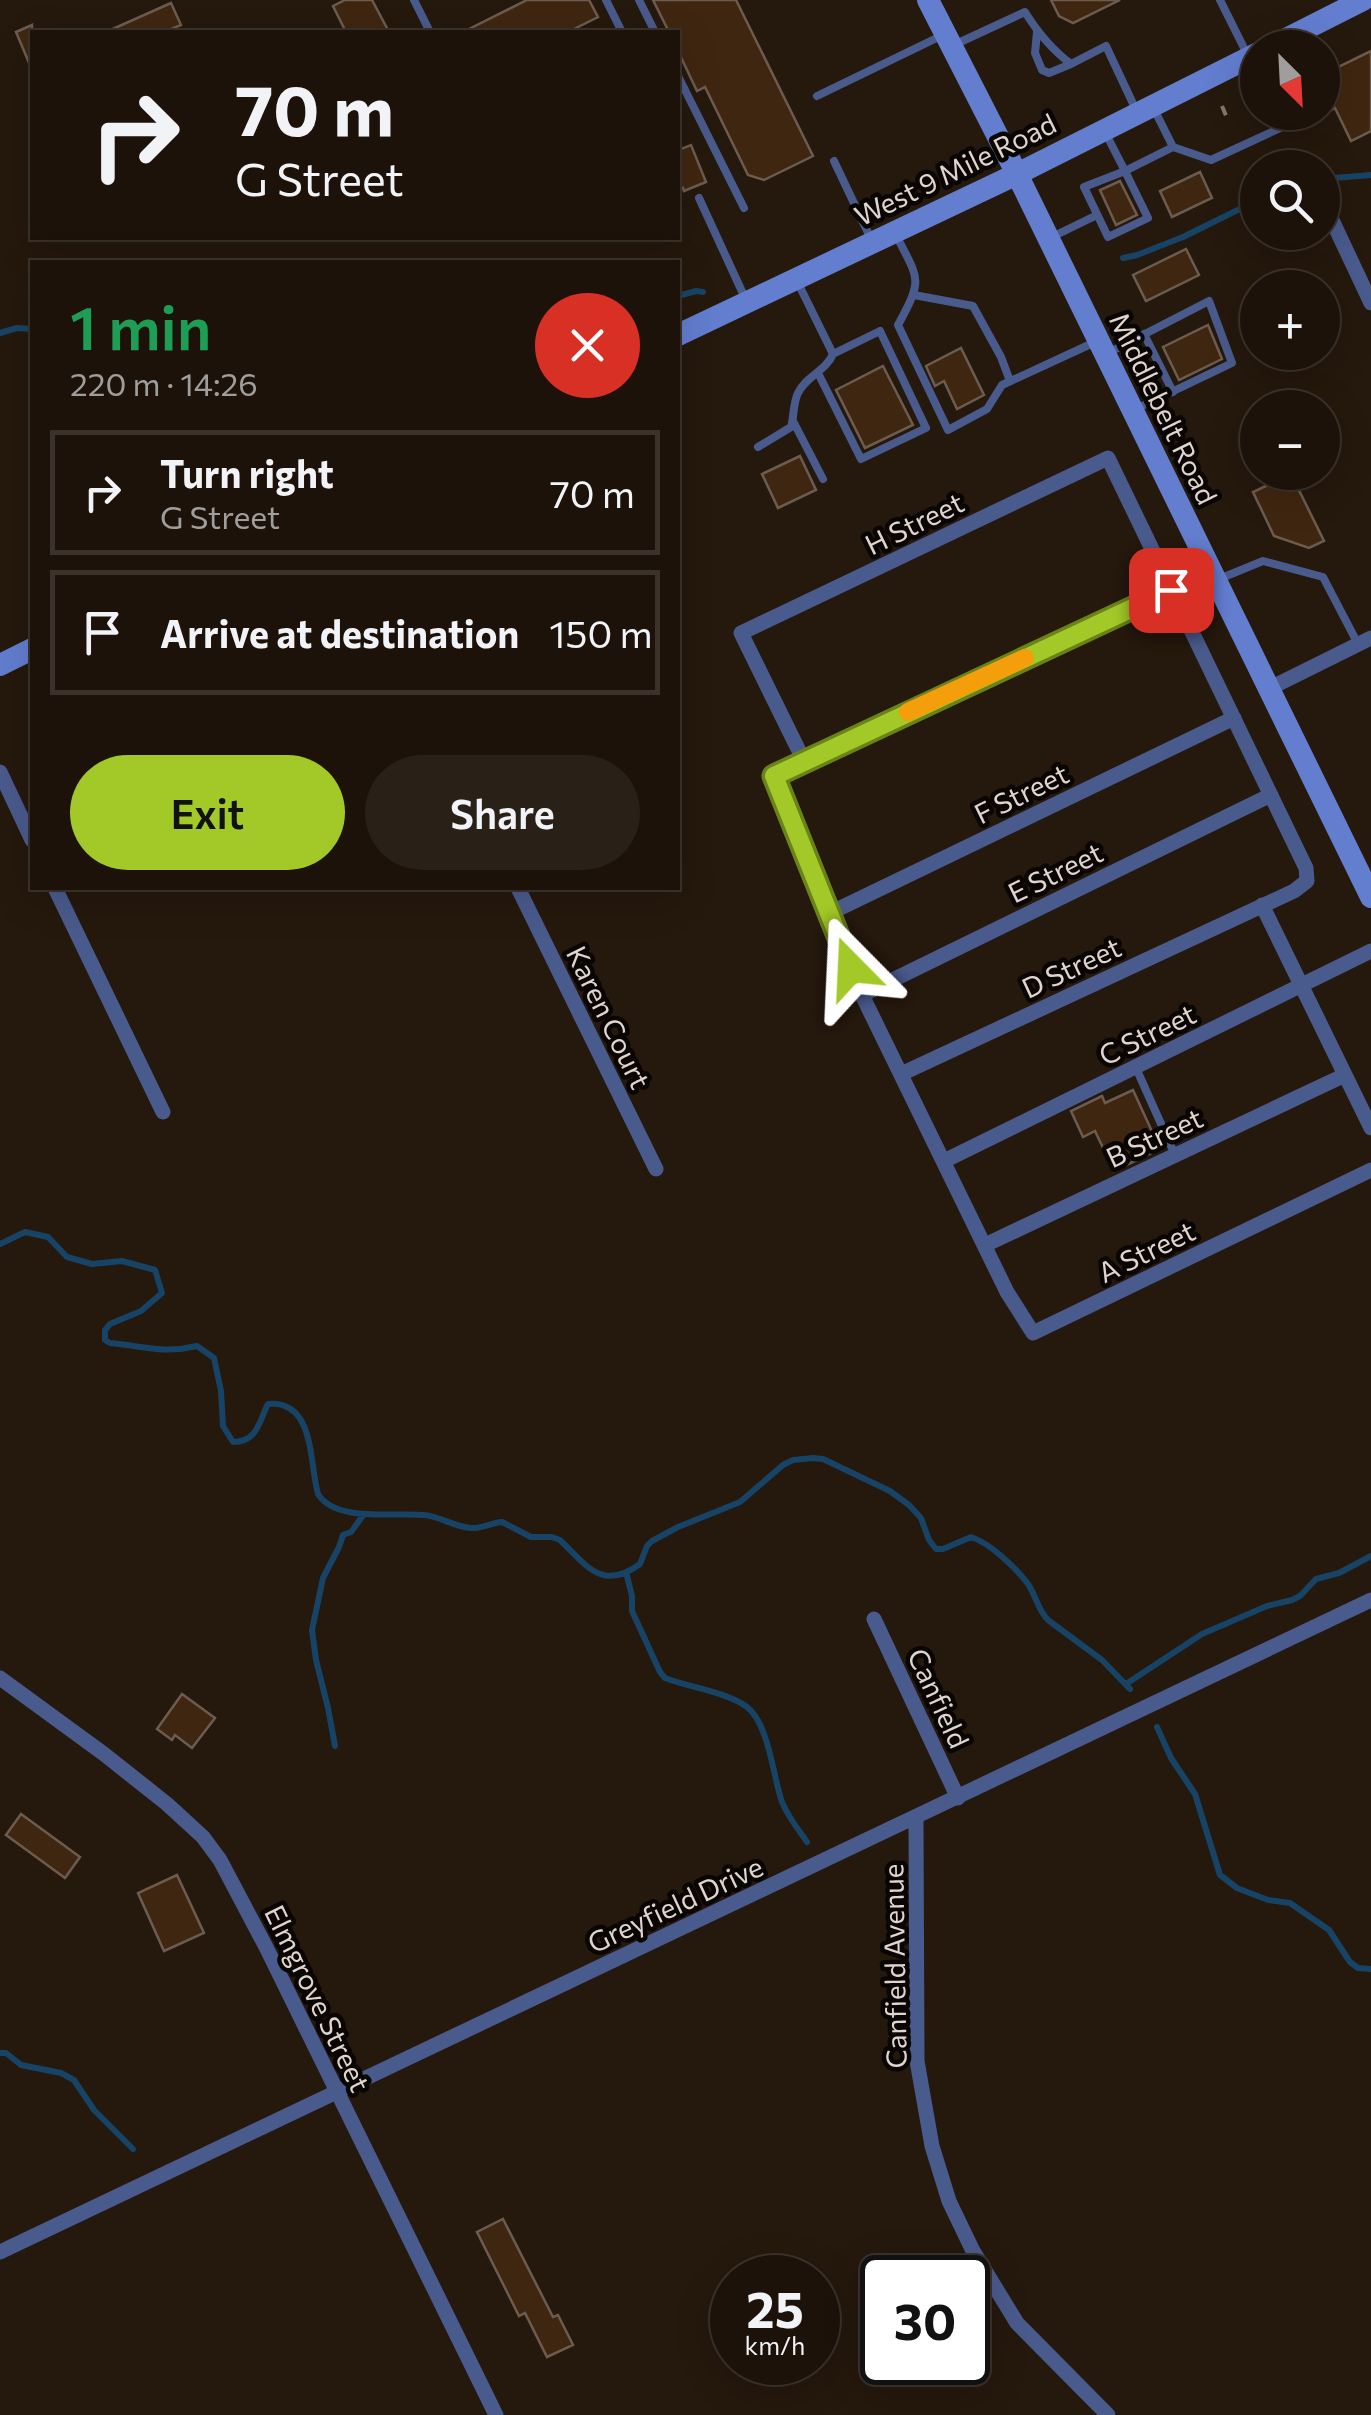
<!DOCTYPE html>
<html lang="en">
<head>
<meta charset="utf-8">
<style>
	body { margin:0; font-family:Commissioner,sans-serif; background:#292018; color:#f1f3f6; height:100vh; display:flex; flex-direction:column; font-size:38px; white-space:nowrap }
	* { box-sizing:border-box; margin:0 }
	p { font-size:32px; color:#a09e9c }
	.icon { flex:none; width:55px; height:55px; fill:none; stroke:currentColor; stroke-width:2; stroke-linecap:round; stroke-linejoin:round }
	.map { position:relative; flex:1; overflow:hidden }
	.drawer { position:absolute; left:30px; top:260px; width:650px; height:630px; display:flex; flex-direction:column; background:#1c120a; border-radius:0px; box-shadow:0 10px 40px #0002,0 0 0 2px #3a322b }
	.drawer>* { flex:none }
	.banner { position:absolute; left:30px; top:30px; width:650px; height:210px; border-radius:0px; box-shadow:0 10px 40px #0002,0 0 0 2px #3a322b; background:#1c120a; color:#f1f3f6; overflow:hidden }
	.needle { width:65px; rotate:156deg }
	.tools { position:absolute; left:1240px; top:30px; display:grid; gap:20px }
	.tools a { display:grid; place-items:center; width:100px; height:100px; border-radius:50%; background:#1c120a; box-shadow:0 10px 40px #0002,0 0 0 2px #3a322b; font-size:50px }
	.speed { position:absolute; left:710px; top:2255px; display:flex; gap:20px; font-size:50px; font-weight:700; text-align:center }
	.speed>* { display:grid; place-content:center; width:130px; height:130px; border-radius:50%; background:#1c120a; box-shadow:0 10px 40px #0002,0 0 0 2px #3a322b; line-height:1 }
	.speed small { font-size:25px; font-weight:400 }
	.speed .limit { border:5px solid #111; border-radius:15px; background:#fff; color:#111 }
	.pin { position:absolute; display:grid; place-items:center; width:85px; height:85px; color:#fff; margin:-42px; border-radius:20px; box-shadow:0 5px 15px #0006 }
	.me { position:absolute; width:110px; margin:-55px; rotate:339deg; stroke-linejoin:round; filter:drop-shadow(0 0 8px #0008) }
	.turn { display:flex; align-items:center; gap:35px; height:210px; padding:0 40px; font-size:45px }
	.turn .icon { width:130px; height:130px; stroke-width:2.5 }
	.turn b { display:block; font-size:70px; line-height:85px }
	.round { display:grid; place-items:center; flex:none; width:105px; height:105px; border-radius:52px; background:#292018 }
	.summary { display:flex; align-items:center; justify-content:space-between; height:170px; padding:0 40px }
	h1 { font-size:60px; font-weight:600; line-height:75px; color:#1e9e55 }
	.button { display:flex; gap:20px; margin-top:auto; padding:20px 40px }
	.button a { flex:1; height:115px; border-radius:60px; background:#a2c927; color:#111; font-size:40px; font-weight:600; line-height:115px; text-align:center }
	.button a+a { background:#292018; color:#f1f3f6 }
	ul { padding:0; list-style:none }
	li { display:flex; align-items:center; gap:30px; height:125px; margin:0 20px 15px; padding:0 20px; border:5px solid #3a322b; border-radius:0px }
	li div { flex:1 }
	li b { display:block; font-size:38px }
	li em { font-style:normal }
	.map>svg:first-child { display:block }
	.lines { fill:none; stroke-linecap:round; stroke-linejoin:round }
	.stream { stroke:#174466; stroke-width:6 }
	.building { fill:#3f2610; stroke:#6c5c50; stroke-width:2.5 }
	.path { stroke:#83776e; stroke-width:4; stroke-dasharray:10 5; stroke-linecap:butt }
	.lane { stroke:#495a8c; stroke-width:8 }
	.street { stroke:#495a8c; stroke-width:15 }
	.secondary { stroke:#637dcf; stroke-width:22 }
	.route-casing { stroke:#698319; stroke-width:25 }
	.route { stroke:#a2c927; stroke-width:18 }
	.slow { stroke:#f59e0b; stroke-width:18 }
	.labels { text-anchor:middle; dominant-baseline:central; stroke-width:9; stroke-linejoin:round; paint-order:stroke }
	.street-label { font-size:28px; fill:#dfd5ce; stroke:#090502 }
</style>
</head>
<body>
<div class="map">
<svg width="1371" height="2415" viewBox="0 0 1371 2415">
	<rect width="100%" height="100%" fill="#25180d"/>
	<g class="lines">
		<path class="stream" d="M 1322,179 L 1371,175
			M 1123,258 L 1137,255 L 1183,237 L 1258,200
			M 678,296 L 696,291 L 703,292
			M 0,333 L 17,328 L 32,329
			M 0,1244 L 25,1232 L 48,1237 L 67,1257 L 92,1264 L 122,1261 L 155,1270 L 162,1293 L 141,1311 L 110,1324 L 105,1330 L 105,1340 L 110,1343 C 143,1346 164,1354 197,1346 L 214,1358 L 221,1391 L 223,1426 L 233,1442 C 258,1442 259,1421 268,1404 C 315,1400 309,1462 318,1494 C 336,1523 394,1512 424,1515 C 440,1516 454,1527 471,1528 C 481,1529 491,1523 502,1522 L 531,1537 L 552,1537 L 560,1540 C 586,1565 602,1592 640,1564 L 647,1546 L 652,1541 L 678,1527 L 740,1502 L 783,1465 L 793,1460 L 813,1458 L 823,1459 L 890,1491 L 909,1505 L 921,1518 L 929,1540 L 936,1549 L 943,1549 L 971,1537 C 990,1543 1016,1568 1028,1584 C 1036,1596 1038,1610 1048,1620 L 1102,1660 L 1130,1689
			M 626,1572 L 632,1596 L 632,1611 L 660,1672 L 665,1678 C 688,1687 727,1692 747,1707 C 769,1724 773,1777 782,1802 C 788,1817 798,1829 807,1842
			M 1126,1684 L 1202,1634 L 1267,1606 L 1292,1600 L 1300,1596 L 1316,1579 L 1339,1573 L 1371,1556
			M 1157,1727 L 1171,1758 L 1195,1794 L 1220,1875 L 1237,1888 L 1268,1900 L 1290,1903 L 1329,1930 L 1350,1962 L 1358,1968 L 1371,1969
			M 335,1746 L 328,1708 L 316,1660 L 312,1630 L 323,1578 L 339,1547 L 343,1535 L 351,1532 L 364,1514
			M 0,2053 L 6,2053 L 21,2065 L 61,2073 L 74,2080 L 94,2110 L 133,2149"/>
	</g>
	<path class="building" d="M 345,0 L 372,0 L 389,32 L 346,32 L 333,6 Z
		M 527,0 L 589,0 L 598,17 L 568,32 L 463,32 Z
		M 653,0 L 736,0 L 813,156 L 764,180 L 748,175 L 705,87 L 697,91 L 678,51 L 678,32 L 669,32 Z
		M 1051,0 L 1120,0 L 1073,23 L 1059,16 Z
		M 171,3 L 181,25 L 164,32 L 106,32 Z
		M 32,25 L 32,70 L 16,32 Z
		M 1371,51 L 1371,131 L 1351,141 L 1335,108 L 1322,115 L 1322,75 Z
		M 691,145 L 706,182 L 684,191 L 683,188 L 678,189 L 678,150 Z
		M 1200,172 L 1212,198 L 1172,217 L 1160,191 Z
		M 1120,181 L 1137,215 L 1116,225 L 1100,190 Z
		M 1186,249 L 1199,275 L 1146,301 L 1133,275 Z
		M 1208,325 L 1222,359 L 1179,380 L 1163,347 Z
		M 961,348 L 984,395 L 957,409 L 944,381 L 935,386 L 926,366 Z
		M 883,366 L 913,425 L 865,448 L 836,390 Z
		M 800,456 L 816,490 L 778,508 L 762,474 Z
		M 1291,474 L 1324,541 L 1309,548 L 1274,536 L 1253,492 Z
		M 1133,1090 L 1160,1149 L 1114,1171 L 1095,1131 L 1083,1137 L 1071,1111 L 1102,1096 L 1105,1103 Z
		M 182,1694 L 215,1718 L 192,1748 L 175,1735 L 172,1740 L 157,1729 Z
		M 21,1814 L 80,1857 L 65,1878 L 6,1835 Z
		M 177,1875 L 204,1933 L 164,1951 L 138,1893 Z
		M 503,2219 L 553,2317 L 558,2315 L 573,2345 L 547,2357 L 525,2313 L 519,2316 L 477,2232 Z"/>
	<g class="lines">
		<path class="path" d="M 1222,106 L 1227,118"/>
		<path class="lane" d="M 414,0 L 430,32
			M 606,0 L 622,32
			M 639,0 L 655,32
			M 1220,0 L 1247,54
			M 1037,32 L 1035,53 L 1042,70 L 1049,73 L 1071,64
			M 956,44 L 1025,12 C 1038,33 1051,49 1071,64 L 1106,46 L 1136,110
			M 678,76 L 744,208
			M 817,96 L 943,35
			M 1106,134 L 1125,171 L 1084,187 L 1108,237 L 1148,218 L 1125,171 L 1173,147 L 1155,111
			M 1173,147 L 1211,160 L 1291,123
			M 834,161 L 871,239
			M 699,198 L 745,298
			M 895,233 C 919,281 924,277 898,325 L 948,430 L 987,409 L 1002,385 L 1093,343
			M 1052,237 L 1097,215
			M 914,295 L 973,306 L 1001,357 L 1010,381
			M 1144,334 L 1173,392
			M 1108,353 L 1209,301 L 1232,363 L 1136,409
			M 818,373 L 861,459 L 926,428 L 880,331 L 833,354
			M 793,421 L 823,479
			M 758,447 L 791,427 C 794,417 793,403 798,393 C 806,376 826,371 833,354 L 798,283
			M 1219,579 L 1263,561 L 1323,577 L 1358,644
			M 1136,1068 L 1175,1155"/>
		<path class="street" d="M 1331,218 L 1371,303
			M 1171,589 L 775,776 L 862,995 L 1007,1292 L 1033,1333 L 1371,1170
			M 1268,689 L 1371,638
			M 804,761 L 741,633 L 1108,458 L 1306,868 L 1307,881 L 1294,891 L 901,1074
			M 0,772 L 32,840
			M 55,888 L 163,1112
			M 518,888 L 656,1169
			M 1262,905 L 1371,1128
			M 830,913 L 1234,718
			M 862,995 L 1271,795
			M 944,1161 L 1371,951
			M 985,1245 L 1345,1075
			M 874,1619 L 958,1798
			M 0,1678 L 104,1754 L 167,1804 L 203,1837 L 220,1860 L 266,1947 L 496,2415
			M 916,1818 L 917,2061 L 932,2146 L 949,2201 L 973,2251 L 1017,2323 L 1108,2415
			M 0,2252 C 456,2033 915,1819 1371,1600"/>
		<path class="secondary" d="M 928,0 L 1017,174 L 1371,897
			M 1268,48 L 1363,0
			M 678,335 L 1017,174 L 1258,53
			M 0,665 L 32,649"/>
	</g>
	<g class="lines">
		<defs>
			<path id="route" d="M 851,968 L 774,776 L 1171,590"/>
		</defs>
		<use href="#route" class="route-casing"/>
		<use href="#route" class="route"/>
		<path class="slow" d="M 908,712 L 1025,658"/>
	</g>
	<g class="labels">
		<g class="street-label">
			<text transform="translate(955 169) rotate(-26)">West 9 Mile Road</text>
			<text transform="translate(1164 408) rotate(64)">Middlebelt Road</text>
			<text transform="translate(914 523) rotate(-26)">H Street</text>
			<text transform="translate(1021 793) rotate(-26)">F Street</text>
			<text transform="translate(1055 872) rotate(-26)">E Street</text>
			<text transform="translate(1071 967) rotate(-25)">D Street</text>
			<text transform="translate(609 1017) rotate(64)">Karen Court</text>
			<text transform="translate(1147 1034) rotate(-26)">C Street</text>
			<text transform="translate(1154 1137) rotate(-25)">B Street</text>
			<text transform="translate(1146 1251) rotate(-26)">A Street</text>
			<text transform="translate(939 1698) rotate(65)">Canfield</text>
			<text transform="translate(675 1904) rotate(-25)">Greyfield Drive</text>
			<text transform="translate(894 1966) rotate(-91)">Canfield Avenue</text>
			<text transform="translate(318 1998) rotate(64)">Elmgrove Street</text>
		</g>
	</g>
</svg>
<div class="tools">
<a><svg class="needle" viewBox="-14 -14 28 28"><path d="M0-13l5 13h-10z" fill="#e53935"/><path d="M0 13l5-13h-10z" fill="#a09e9c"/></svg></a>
<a><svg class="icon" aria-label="search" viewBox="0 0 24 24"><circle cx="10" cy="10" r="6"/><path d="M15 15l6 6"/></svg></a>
<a>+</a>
<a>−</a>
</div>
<div class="speed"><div>25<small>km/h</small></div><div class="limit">30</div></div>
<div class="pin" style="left:1171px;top:590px;background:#d93025"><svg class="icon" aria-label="arrive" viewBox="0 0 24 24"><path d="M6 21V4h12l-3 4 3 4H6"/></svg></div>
<svg class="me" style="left:851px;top:968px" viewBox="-20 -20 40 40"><path d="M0-17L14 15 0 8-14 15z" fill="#a2c927" stroke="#fff" stroke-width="4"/></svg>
<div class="banner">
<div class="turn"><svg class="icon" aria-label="right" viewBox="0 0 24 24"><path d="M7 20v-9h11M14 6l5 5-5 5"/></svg><div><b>70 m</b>G Street</div></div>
</div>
<section class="drawer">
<div class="summary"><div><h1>1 min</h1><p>220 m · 14:26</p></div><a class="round" style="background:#d93025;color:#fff"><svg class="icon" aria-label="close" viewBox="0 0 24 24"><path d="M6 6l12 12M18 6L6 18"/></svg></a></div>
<ul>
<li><svg class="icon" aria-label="right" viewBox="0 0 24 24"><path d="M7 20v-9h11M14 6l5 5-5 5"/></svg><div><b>Turn right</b><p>G Street</p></div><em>70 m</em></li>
<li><svg class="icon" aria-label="arrive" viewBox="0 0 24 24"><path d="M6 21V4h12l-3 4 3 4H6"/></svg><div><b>Arrive at destination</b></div><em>150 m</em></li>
</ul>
<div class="button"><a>Exit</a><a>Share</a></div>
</section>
</div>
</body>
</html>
